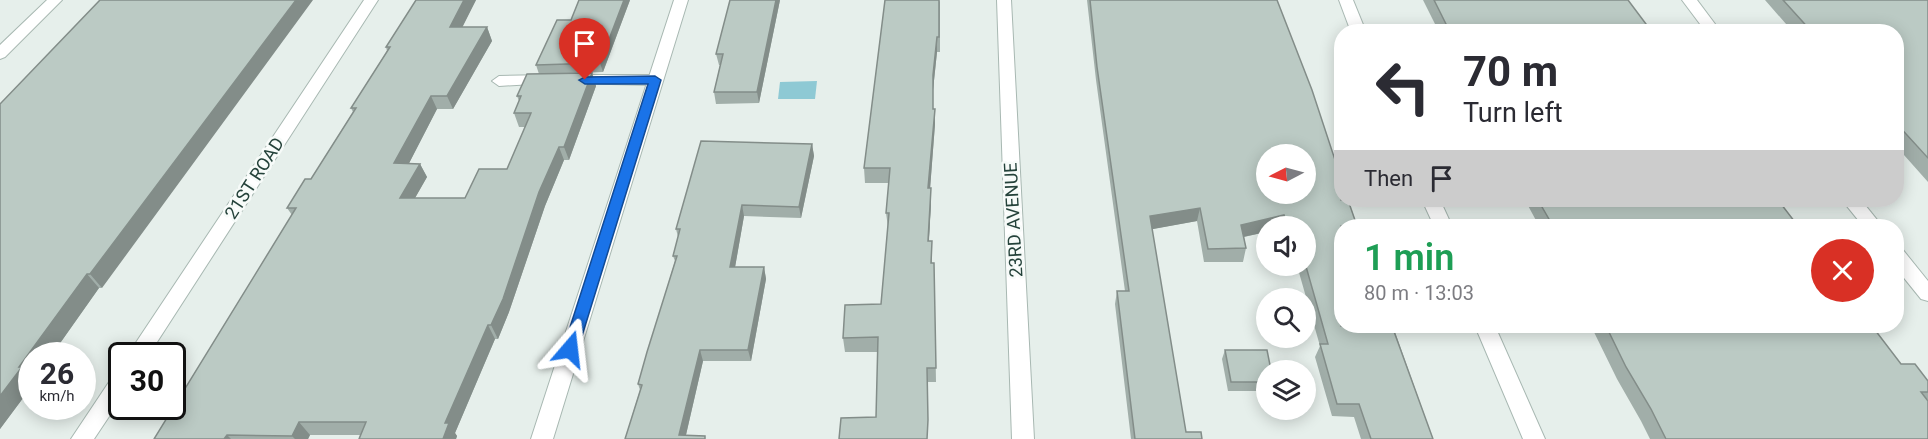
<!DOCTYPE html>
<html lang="en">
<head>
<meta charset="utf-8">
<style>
	body { margin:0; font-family:Roboto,sans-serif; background:#f7f7f7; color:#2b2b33; height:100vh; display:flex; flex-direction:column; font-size:22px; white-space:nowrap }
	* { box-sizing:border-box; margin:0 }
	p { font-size:20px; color:#7c7c81 }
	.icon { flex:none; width:33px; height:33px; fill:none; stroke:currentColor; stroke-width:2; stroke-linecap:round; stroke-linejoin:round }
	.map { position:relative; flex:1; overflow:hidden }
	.drawer { position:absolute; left:1334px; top:219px; width:570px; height:114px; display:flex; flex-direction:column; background:#fff; border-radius:24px; box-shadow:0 3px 15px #0003 }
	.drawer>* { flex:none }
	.hud { position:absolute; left:1334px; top:24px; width:570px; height:183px; border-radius:24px; box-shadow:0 3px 15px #0003; background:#fff; color:#2b2b33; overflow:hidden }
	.needle { width:39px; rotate:264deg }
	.controls { position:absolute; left:1256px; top:144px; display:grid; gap:12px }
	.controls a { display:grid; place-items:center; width:60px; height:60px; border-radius:50%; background:#fff; box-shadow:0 3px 15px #0003; font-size:30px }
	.speed { position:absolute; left:18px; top:342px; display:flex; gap:12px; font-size:30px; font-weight:700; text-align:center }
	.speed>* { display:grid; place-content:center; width:78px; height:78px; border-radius:50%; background:#fff; box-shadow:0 3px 15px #0003; line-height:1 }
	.speed small { font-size:15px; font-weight:400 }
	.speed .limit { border:3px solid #111; border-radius:9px; background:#fff; color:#111 }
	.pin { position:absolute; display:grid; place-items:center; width:51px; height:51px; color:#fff; margin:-62px -26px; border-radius:50% 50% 50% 0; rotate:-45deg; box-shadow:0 0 6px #0007 }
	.pin .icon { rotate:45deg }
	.me { position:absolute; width:66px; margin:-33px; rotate:17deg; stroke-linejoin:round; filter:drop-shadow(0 0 4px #0008) }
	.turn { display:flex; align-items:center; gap:21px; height:126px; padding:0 30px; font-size:27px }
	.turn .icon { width:78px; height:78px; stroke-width:2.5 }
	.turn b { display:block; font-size:42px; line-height:51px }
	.then { display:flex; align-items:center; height:57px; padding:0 30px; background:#0003; gap:12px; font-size:22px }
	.round { display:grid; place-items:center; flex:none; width:63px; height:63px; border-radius:32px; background:#f7f7f7 }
	.summary { display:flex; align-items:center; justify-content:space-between; height:102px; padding:0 30px }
	h1 { font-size:36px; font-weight:600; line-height:45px; color:#1e9e55 }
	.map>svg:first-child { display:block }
	.water { fill:#8ec9d4 }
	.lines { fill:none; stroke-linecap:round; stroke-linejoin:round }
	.service-casing { stroke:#a8b8b2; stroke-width:2 }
	.minor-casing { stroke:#a8b8b2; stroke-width:2 }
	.service { fill:#fff; fill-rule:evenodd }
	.minor { fill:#fff; fill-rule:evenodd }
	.wall { fill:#a1aea9 }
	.shaded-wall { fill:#838d89 }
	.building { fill:#bbcac4; stroke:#838d89; stroke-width:1.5; fill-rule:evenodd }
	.route { fill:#1a73e8; stroke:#114b97; stroke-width:1.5 }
	.labels { text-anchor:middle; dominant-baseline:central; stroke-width:5; stroke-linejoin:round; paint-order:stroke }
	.street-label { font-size:18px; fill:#24423a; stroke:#f7fbf9 }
</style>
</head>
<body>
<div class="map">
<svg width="1928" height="439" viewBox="0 0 1928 439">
	<rect width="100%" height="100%" fill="#e6efeb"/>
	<path class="water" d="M 817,81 L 815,99 L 778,99 L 780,82 Z"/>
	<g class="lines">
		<defs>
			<path id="service" d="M 546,75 L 551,77 L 553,80 L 551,83 L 499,86 L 492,81 L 499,76 Z
				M 572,75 L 655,75 L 662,80 L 655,85 L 567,83 L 565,80 L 567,77 Z"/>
			<path id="minor" d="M 47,0 L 62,0 L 5,57 L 0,59 L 0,45 Z
				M 364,0 L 378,0 L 148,356 L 127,356 Z
				M 674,0 L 688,0 L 553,439 L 531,439 Z
				M 997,0 L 1011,0 L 1034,439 L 1012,439 Z
				M 1339,0 L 1353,0 L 1366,32 L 1351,32 Z
				M 1682,0 L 1697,0 L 1721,32 L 1706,32 Z
				M 1422,200 L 1440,200 L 1452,226 L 1434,226 Z
				M 1842,200 L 1861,200 L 1882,226 L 1863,226 Z
				M 1896,248 L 1903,250 L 1928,281 L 1928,301 L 1921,299 L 1896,268 Z
				M 1475,326 L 1495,326 L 1545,439 L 1523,439 Z
				M 122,371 L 122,397 L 94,439 L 71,439 L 115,373 Z"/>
		</defs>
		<use href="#service" class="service-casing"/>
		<use href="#minor" class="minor-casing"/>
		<use href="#service" class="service"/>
		<use href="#minor" class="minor"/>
	</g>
	<path class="wall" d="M 416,0 L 476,0 L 462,27 L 487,27 L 492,41 L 453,109 L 437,109 L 409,163 L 420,164 L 427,177 L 415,198 L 465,198 L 507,169 L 525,127 L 519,127 L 514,113 L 519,101 L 517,96 L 592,73 L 596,86 L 569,160 L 564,160 L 545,206 L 509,312 L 498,339 L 495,339 L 455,433 L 457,436 L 456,439 L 359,439 L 360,435 L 310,435 L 308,439 L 154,439 L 292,215 L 287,208 L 311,179 L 353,112 L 351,108 L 387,51 L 386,47 Z
		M 630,0 L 603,72 L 539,74 L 536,65 L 571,20 Z
		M 780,0 L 759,103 L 716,104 L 714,92 L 720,65 L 719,65 L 716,54 Z
		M 940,0 L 940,52 L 937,52 L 933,90 L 933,109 L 935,124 L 930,188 L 931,203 L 929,241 L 932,256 L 932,263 L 934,263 L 936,382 L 927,382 L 928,434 L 876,417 L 878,352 L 845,352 L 843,338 L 881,304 L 888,227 L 886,213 L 889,183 L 865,183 L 864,168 Z
		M 1087,0 L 1277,0 L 1433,439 L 1361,439 L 1354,417 L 1332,416 L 1315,357 L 1320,346 L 1298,269 L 1291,268 L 1290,266 L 1305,266 L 1305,226 L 1266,226 L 1266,232 L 1244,237 L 1246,248 L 1243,262 L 1204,262 L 1197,221 L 1152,229 L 1186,432 L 1202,439 L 1131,439 L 1115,304 L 1117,291 L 1125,291 L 1096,80 Z
		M 1423,0 L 1628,0 L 1652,32 L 1439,32 Z
		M 1765,0 L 1928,0 L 1928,182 L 1896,146 L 1896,32 L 1793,32 Z
		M 0,104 L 102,288 L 99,288 L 51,356 L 32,356 L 32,386 L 0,429 Z
		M 812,144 L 814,156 L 801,218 L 744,216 L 735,267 L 764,267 L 766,279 L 751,361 L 703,361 L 686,435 L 625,439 L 640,390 L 638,384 L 675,261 L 673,256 L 678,237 L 676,229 Z
		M 1525,200 L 1778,200 L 1798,226 L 1539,226 Z
		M 1591,326 L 1872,326 L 1901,364 L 1928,381 L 1928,399 L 1927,400 L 1928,439 L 1650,439 L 1641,421 L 1617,379 Z
		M 1225,350 L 1266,370 L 1266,391 L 1228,391 L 1222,359 Z"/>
	<path class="shaded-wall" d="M 296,0 L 313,0 L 102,288 L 90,274 Z
		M 464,0 L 476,0 L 456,40 L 450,27 Z
		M 624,0 L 630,0 L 603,72 L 600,63 Z
		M 776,0 L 780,0 L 759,103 L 757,92 Z
		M 487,27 L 492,41 L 453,109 L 447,96 Z
		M 937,37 L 937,52 L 933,90 L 933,75 Z
		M 592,73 L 596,86 L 569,160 L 564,147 Z
		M 431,96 L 437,109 L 402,177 L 394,163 Z
		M 935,109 L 935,124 L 929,203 L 928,188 Z
		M 812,144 L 814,156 L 801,218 L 799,207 Z
		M 559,147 L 564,160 L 545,206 L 509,312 L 498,339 L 491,325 L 539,192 Z
		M 420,164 L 427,177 L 407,212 L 400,198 Z
		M 931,188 L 931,203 L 928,255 L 928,241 Z
		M 742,205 L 744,216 L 733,279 L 730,267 Z
		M 1200,208 L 1197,221 L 1148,230 L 1150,216 Z
		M 1284,215 L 1280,226 L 1266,226 L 1266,232 L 1238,238 L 1241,225 Z
		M 764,267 L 766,279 L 751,361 L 748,350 Z
		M 87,274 L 99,288 L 51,356 L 32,356 L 32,386 L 0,429 L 0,396 L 19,367 Z
		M 488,325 L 495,339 L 455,433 L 457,436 L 456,439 L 443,439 L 445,423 Z
		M 700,350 L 703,361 L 685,439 L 679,435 Z
		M 299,422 L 310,435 L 308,439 L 295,439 L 292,436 Z
		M 227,435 L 231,439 L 224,439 Z"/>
	<path class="building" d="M 100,0 L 296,0 L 90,274 L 87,274 L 19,367 L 22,367 L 0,396 L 0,104 Z
		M 416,0 L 464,0 L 450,27 L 487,27 L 447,96 L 431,96 L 394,163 L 420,164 L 400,198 L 465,198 L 479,169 L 507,169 L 531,113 L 514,113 L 521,96 L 517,96 L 527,74 L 592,73 L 564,147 L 559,147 L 539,192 L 503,299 L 491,325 L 488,325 L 445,423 L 449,423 L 443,439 L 359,439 L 366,422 L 299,422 L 292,436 L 227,435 L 224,439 L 154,439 L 296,208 L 287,208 L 305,179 L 311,179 L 356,108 L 351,108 L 390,47 L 386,47 Z
		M 579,0 L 624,0 L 600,63 L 536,65 L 557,20 L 571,20 Z
		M 730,0 L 776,0 L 757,92 L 714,92 L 723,54 L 716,54 Z
		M 885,0 L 939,0 L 939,37 L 937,37 L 933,75 L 933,109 L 935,109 L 928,188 L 931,188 L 928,241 L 932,241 L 931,263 L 934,263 L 936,368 L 927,368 L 928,420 L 927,439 L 839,439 L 841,418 L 876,417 L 878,337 L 843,338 L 845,305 L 881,304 L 889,213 L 886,213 L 890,168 L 864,168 Z
		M 1090,0 L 1277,0 L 1312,90 L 1341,178 L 1341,200 L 1348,200 L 1357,226 L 1341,226 L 1341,326 L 1392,326 L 1433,439 L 1371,439 L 1359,404 L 1337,404 L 1320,344 L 1328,344 L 1305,263 L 1305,226 L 1287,226 L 1284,215 L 1241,225 L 1246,248 L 1208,249 L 1200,208 L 1150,216 L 1186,432 L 1201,432 L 1202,439 L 1135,439 L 1117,291 L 1129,291 L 1097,67 ZM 1266,154 L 1305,154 L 1305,194 L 1266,194 Z
		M 1434,0 L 1628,0 L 1652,32 L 1450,32 Z
		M 1783,0 L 1928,0 L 1928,158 L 1896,123 L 1896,32 L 1812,32 Z
		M 701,141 L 812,144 L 799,207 L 742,205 L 730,267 L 764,267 L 748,350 L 700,350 L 679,435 L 705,436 L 705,439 L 625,439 L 642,385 L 638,384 L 647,352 L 677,256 L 673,256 L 680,229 L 676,229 Z
		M 1538,200 L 1778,200 L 1798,226 L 1553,226 Z
		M 1606,326 L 1872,326 L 1901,364 L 1915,364 L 1928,381 L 1928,392 L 1921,392 L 1928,401 L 1928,439 L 1666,439 L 1651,409 L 1626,367 Z
		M 1225,350 L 1267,350 L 1271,370 L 1266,370 L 1266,382 L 1231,382 Z"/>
	<path class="route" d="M 655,76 L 661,80 L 578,349 L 576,354 L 565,354 L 563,349 L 648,84 L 585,84 L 579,80 L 585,77 Z"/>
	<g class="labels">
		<g class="street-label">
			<text transform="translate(254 178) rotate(-57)">21ST ROAD</text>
			<text transform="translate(1013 220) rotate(-93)">23RD AVENUE</text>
		</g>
	</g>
</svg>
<div class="controls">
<a><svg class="needle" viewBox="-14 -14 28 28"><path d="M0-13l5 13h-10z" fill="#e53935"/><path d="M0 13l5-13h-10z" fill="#7c7c81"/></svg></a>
<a><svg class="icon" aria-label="sound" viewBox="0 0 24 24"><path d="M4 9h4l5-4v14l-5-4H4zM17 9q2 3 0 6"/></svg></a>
<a><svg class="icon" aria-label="search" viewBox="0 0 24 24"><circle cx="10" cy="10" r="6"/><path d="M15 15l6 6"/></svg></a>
<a><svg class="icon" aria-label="layers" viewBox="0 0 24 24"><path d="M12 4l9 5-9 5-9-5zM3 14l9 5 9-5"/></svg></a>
</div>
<div class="speed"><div>26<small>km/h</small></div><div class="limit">30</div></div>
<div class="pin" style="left:585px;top:80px;background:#d93025"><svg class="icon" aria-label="arrive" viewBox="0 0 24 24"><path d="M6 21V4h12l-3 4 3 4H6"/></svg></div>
<svg class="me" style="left:570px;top:349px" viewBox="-20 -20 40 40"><path d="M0-17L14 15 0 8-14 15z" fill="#1a73e8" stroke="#fff" stroke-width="4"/></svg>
<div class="hud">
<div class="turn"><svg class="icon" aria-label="left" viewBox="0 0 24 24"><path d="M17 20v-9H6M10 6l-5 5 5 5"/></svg><div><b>70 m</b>Turn left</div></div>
<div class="then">Then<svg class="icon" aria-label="arrive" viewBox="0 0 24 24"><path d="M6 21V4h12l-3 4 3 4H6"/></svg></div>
</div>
<section class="drawer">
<div class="summary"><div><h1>1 min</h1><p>80 m · 13:03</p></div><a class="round" style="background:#d93025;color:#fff"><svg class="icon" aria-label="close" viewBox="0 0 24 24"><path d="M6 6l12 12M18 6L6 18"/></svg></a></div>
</section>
</div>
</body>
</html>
